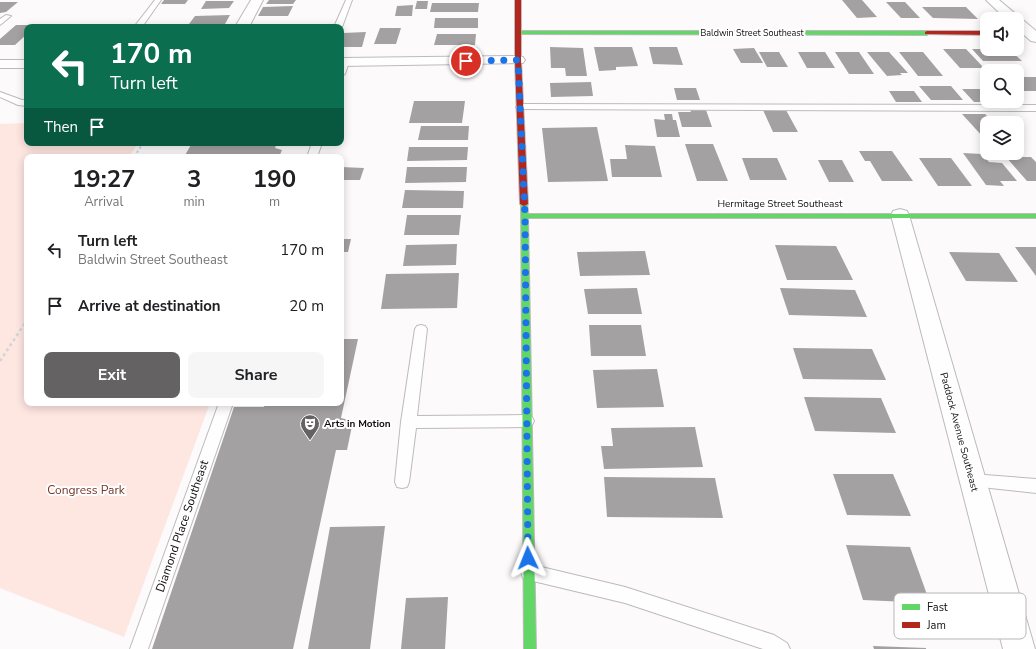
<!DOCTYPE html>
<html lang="en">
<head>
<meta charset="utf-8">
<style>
	body { margin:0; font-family:"Nunito Sans",sans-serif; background:#f6f6f6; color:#202124; height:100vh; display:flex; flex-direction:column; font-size:15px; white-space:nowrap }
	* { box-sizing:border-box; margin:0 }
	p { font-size:13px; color:#757577 }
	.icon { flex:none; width:22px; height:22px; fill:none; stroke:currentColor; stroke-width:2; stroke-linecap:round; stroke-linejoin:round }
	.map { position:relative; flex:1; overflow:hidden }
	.sheet { position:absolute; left:24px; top:154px; width:320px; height:252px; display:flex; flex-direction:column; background:#fff; border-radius:8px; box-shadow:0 2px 10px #0003 }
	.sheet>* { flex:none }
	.hud { position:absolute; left:24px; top:24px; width:320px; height:122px; border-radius:8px; box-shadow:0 2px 10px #0003; background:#0b6e4f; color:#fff; overflow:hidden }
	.tools { position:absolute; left:980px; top:12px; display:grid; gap:8px }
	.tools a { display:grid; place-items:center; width:44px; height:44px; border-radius:8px; background:#fff; box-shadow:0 2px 10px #0003; font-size:20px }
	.pin { position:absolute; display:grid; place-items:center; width:34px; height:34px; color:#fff; margin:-17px; border:2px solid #fff; border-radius:50%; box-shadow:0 1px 4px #0007 }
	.me { position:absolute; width:44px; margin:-22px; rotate:358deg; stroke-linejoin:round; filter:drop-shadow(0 0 3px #0008) }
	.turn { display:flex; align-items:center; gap:14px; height:84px; padding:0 20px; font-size:18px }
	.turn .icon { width:52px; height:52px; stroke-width:2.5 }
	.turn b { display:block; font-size:28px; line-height:34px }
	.then { display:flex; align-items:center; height:38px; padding:0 20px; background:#0003; gap:8px; font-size:15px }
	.eta { display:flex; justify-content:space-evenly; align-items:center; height:68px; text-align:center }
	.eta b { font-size:24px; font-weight:700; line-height:28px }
	.primary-button { display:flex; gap:8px; margin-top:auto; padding:8px 20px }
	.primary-button a { flex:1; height:46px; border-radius:8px; background:#646262; color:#fff; font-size:16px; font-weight:700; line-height:46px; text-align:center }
	.primary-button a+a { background:#f6f6f6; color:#202124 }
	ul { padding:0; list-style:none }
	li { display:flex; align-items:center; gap:12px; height:56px; padding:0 20px }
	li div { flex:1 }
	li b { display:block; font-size:15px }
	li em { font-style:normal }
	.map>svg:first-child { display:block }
	.green { fill:#fee6e1 }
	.building { fill:#a4a1a2 }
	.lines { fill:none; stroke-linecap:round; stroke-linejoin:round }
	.lane-casing { stroke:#bdbabb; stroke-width:2 }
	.street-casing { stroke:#bdbabb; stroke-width:2 }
	.fast-casing { stroke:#bdbabb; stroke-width:2 }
	.jam-casing { stroke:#bdbabb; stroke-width:2 }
	.path-far1 { stroke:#d5d5d5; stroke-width:2; stroke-dasharray:2.5 2.5; stroke-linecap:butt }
	.path { stroke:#d5d5d5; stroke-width:2.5; stroke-dasharray:3 3; stroke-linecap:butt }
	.lane { fill:#fffefe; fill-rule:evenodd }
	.street { fill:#fffefe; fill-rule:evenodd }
	.fast { fill:#63d668; fill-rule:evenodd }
	.jam { fill:#b3261e; fill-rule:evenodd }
	.route { stroke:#1a73e8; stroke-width:7; stroke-dasharray:0 12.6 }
	.labels { text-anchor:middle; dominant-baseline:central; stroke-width:4; stroke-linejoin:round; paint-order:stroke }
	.far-street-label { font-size:9px; fill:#121010; stroke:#fff }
	.street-label { font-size:10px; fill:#121010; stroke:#fff }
	.poi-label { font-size:10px; font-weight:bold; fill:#121010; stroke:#fff; text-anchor:start }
	.near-park-label { font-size:12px; fill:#743528; stroke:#fff }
	.near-street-label { font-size:12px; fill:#121010; stroke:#fff }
	.key { fill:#fff; stroke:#b8b7b7; stroke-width:1 }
	.key-label { font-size:11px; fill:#121010 }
</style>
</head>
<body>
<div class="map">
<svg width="1036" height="649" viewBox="0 0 1036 649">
	<rect width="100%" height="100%" fill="#fdfafb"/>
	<path class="green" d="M 27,123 L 27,143 L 138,143 L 129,157 L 27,157 L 27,403 L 210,403 L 124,637 L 0,588 L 0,124 Z"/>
	<path class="building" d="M 164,0 L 188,0 L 185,4 L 161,4 Z
		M 269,0 L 296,0 L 293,4 L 266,4 Z
		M 842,0 L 862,0 L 877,17 L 857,18 Z
		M 206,1 L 234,1 L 229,8 L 201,9 Z
		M 417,1 L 428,1 L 427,9 L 415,9 Z
		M 0,2 L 18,2 L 6,12 L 0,13 Z
		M 886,2 L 905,2 L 920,18 L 901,18 Z
		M 432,3 L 479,3 L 478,12 L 430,12 Z
		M 413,5 L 412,16 L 395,16 L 397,6 Z
		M 293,6 L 288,16 L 258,16 L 263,7 Z
		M 922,7 L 966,7 L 978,19 L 933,18 Z
		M 230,15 L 225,24 L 189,24 L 195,16 Z
		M 435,18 L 478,18 L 478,28 L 434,28 Z
		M 145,24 L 169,25 L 167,27 L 143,27 Z
		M 252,24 L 285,24 L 284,27 L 250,27 Z
		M 16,25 L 37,25 L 34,27 L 27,27 L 27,34 L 15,45 L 0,45 L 0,39 Z
		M 380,28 L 401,28 L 396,44 L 374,44 Z
		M 366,32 L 362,47 L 341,47 L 343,33 Z
		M 437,34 L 476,34 L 475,45 L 434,45 Z
		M 550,47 L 583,48 L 587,76 L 566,76 L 565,68 L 551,68 Z
		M 594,47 L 632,47 L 638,66 L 616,67 L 616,70 L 599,71 Z
		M 649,47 L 677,47 L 683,65 L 653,64 Z
		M 754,48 L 763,63 L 741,63 L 733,49 Z
		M 943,49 L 966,49 L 984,68 L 960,68 Z
		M 972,49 L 1009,49 L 1022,61 L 983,61 Z
		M 759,52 L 779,52 L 788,67 L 767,67 Z
		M 798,52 L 825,52 L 835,68 L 807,68 Z
		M 835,52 L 859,52 L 874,74 L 849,74 Z
		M 867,52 L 889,52 L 908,73 L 900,73 L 902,75 L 887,76 Z
		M 899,52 L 923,52 L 943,76 L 918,76 Z
		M 1017,77 L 1036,77 L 1036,91 L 1017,91 Z
		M 591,82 L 593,96 L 551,97 L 550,83 Z
		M 919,86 L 951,86 L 963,100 L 931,100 Z
		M 674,88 L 696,88 L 700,100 L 677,100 Z
		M 962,89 L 987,89 L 987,102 L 974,102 Z
		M 889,91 L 914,91 L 922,102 L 896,102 Z
		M 414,101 L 465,101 L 462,123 L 409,123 Z
		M 690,110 L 706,110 L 712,127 L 682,127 L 678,112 L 691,112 Z
		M 763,110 L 786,110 L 798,132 L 773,132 Z
		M 664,114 L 672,114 L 673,120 L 676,120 L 680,137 L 657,137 L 654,119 L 665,120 Z
		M 962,114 L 985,114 L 994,123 L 987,123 L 987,138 L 984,138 Z
		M 421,126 L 469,126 L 468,140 L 418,140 Z
		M 597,127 L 608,181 L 548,182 L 542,128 Z
		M 192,143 L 277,143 L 275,148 L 282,150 L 279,157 L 184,157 Z
		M 685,144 L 713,144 L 728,181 L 697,181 Z
		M 625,145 L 655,146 L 662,177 L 612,177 L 610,159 L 627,159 Z
		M 409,147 L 468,147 L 467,160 L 407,161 Z
		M 859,151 L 892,151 L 913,181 L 882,181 L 870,161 L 865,161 Z
		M 963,153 L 982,154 L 989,162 L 1002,163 L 1017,181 L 1000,181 L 1004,186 L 986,185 Z
		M 1006,157 L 1031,157 L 1036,162 L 1036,181 L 1027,181 Z
		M 742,158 L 777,158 L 787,180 L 750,180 Z
		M 919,158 L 951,158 L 972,186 L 938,186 Z
		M 818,160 L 842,160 L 854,182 L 829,182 Z
		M 341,167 L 364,168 L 360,180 L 341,180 Z
		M 407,167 L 467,167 L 466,182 L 405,183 Z
		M 405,190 L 464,191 L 463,208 L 402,208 Z
		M 407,215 L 461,215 L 459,235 L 404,235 Z
		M 341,239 L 351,239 L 348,252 L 341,252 Z
		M 457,244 L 456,265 L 403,266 L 406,245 Z
		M 775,245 L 836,246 L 853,280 L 787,280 Z
		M 1015,247 L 1036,247 L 1036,276 Z
		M 645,251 L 650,275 L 580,276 L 577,252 Z
		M 949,252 L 999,253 L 1018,282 L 966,281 Z
		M 459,273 L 457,308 L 381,309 L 386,274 Z
		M 637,288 L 642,314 L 588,314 L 584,289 Z
		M 780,288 L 855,290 L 867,317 L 789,315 Z
		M 589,325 L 641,325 L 646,356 L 591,356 Z
		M 341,339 L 358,339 L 341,418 L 353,421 L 347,450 L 336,450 L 293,649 L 152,649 L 234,407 L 264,407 L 265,403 L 341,403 Z
		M 793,348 L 872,349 L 886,380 L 803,379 Z
		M 657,369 L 664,407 L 597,408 L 593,370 Z
		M 804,397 L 881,398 L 896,433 L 815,431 Z
		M 695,427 L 703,467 L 604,469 L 601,446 L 613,446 L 611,428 Z
		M 833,474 L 893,474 L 911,516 L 847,515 Z
		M 604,477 L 715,478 L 723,518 L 607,517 Z
		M 385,526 L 370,649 L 308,649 L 330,527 Z
		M 846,545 L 910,547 L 930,603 L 863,600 Z
		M 448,597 L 445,649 L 401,649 L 406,598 Z
		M 873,646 L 926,648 L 926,649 L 874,649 Z"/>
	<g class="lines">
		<defs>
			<path id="lane" d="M 155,0 L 161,0 L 142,27 L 134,27 Z
				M 346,0 L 352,0 L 342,27 L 334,27 Z
				M 6,15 L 11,16 L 0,25 L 0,19 Z
				M 342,60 L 349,62 L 345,74 L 341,76 Z
				M 0,92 L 22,100 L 27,100 L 27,106 L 18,105 L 0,97 Z
				M 520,104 L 1036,105 L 1036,111 L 517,109 L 516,107 Z
				M 312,143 L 322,143 L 317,157 L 307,157 Z
				M 421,325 L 425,326 L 427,329 L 417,416 L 527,415 L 532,417 L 534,421 L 532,425 L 527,427 L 416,428 L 409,482 L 407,487 L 402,488 L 397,487 L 395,482 L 401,422 L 415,329 L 417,326 Z
				M 219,403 L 233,403 L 148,649 L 130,649 Z
				M 972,474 L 1036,479 L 1036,493 L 972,486 L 967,485 L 965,480 L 967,475 Z
				M 529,564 L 625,587 L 774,635 L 787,643 L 790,649 L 763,649 L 625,603 L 529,580 L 523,578 L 521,572 L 523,566 Z"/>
			<path id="street" d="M 251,0 L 263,0 L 249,27 L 235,27 Z
				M 986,0 L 999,0 L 1036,31 L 1036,42 L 1031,41 L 1017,29 L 1017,19 L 1006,19 Z
				M 518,56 L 523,57 L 525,60 L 523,63 L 341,66 L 341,58 Z
				M 0,60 L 27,60 L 27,68 L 0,68 Z
				M 900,209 L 907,211 L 909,215 L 1035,649 L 1003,649 L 891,215 L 893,211 Z"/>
			<path id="fast" d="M 518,31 L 927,31 L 930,33 L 927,35 L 516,34 L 516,32 Z
				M 521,202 L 527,202 L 528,214 L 1036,214 L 1036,218 L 528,218 L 536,649 L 524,649 Z"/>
			<path id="jam" d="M 515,0 L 521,0 L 521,60 L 528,204 L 524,206 L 520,204 L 515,60 Z
				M 927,31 L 987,31 L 987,35 L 925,34 L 925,32 Z"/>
		</defs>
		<use href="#lane" class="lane-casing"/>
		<use href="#street" class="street-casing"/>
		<use href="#fast" class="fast-casing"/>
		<use href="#jam" class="jam-casing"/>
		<path class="path-far1" d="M 134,157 L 143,143"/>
		<path class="path" d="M 0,361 L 27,320"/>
		<use href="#lane" class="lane"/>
		<use href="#street" class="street"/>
		<use href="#fast" class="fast"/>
		<use href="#jam" class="jam"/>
	</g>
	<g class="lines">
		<path class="route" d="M 466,61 L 518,60 L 525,216 L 528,558"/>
	</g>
	<defs>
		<symbol id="theatre-pin" viewBox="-11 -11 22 30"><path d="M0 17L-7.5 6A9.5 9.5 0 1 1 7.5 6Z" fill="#646262" stroke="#fff"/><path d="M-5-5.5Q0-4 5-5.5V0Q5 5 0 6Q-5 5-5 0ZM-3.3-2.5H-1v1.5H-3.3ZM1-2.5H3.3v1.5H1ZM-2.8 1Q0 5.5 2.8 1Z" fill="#fff"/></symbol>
	</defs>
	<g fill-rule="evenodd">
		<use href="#theatre-pin" x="299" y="413" width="22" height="30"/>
	</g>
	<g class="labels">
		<g class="far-street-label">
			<text x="752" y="33">Baldwin Street Southeast</text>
		</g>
		<g class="street-label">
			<text x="780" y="204">Hermitage Street Southeast</text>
			<text transform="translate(959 432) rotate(75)">Paddock Avenue Southeast</text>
		</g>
		<g class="poi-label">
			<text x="324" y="424">Arts in Motion</text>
		</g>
		<g class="near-park-label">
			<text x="86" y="490">Congress Park</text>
		</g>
		<g class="near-street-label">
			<text transform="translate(182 526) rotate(-71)">Diamond Place Southeast</text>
		</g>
	</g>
	<rect x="894" y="593" width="132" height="46" rx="6" class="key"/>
	<rect x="902" y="604" width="18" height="6" fill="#63d668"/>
	<rect x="902" y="622" width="18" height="6" fill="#b3261e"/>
	<g class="key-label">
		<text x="927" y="611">Fast</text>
		<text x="927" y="629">Jam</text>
	</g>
</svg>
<div class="tools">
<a><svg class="icon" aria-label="sound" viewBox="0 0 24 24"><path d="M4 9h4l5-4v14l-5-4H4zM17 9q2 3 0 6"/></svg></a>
<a><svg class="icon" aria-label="search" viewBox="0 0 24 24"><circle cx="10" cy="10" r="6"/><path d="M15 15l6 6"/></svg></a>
<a><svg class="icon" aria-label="layers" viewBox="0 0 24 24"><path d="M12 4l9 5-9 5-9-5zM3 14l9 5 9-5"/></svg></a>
</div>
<div class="pin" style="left:466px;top:61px;background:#d93025"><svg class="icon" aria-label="arrive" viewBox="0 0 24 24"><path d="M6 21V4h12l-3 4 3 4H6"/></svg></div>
<svg class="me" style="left:528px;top:558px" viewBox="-20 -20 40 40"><path d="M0-17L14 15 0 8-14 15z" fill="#1a73e8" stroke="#fff" stroke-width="4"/></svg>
<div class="hud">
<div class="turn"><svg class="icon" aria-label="left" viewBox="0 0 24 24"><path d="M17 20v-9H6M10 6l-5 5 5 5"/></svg><div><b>170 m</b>Turn left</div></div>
<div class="then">Then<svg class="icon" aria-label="arrive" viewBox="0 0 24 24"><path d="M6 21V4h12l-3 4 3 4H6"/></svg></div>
</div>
<section class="sheet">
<div class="eta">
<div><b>19:27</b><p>Arrival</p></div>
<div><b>3</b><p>min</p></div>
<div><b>190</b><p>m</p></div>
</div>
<ul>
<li><svg class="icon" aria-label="left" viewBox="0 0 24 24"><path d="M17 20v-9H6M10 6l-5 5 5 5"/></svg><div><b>Turn left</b><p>Baldwin Street Southeast</p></div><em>170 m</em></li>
<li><svg class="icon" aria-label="arrive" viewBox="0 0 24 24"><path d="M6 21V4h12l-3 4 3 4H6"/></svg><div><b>Arrive at destination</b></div><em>20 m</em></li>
</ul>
<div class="primary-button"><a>Exit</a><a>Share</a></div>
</section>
</div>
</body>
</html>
